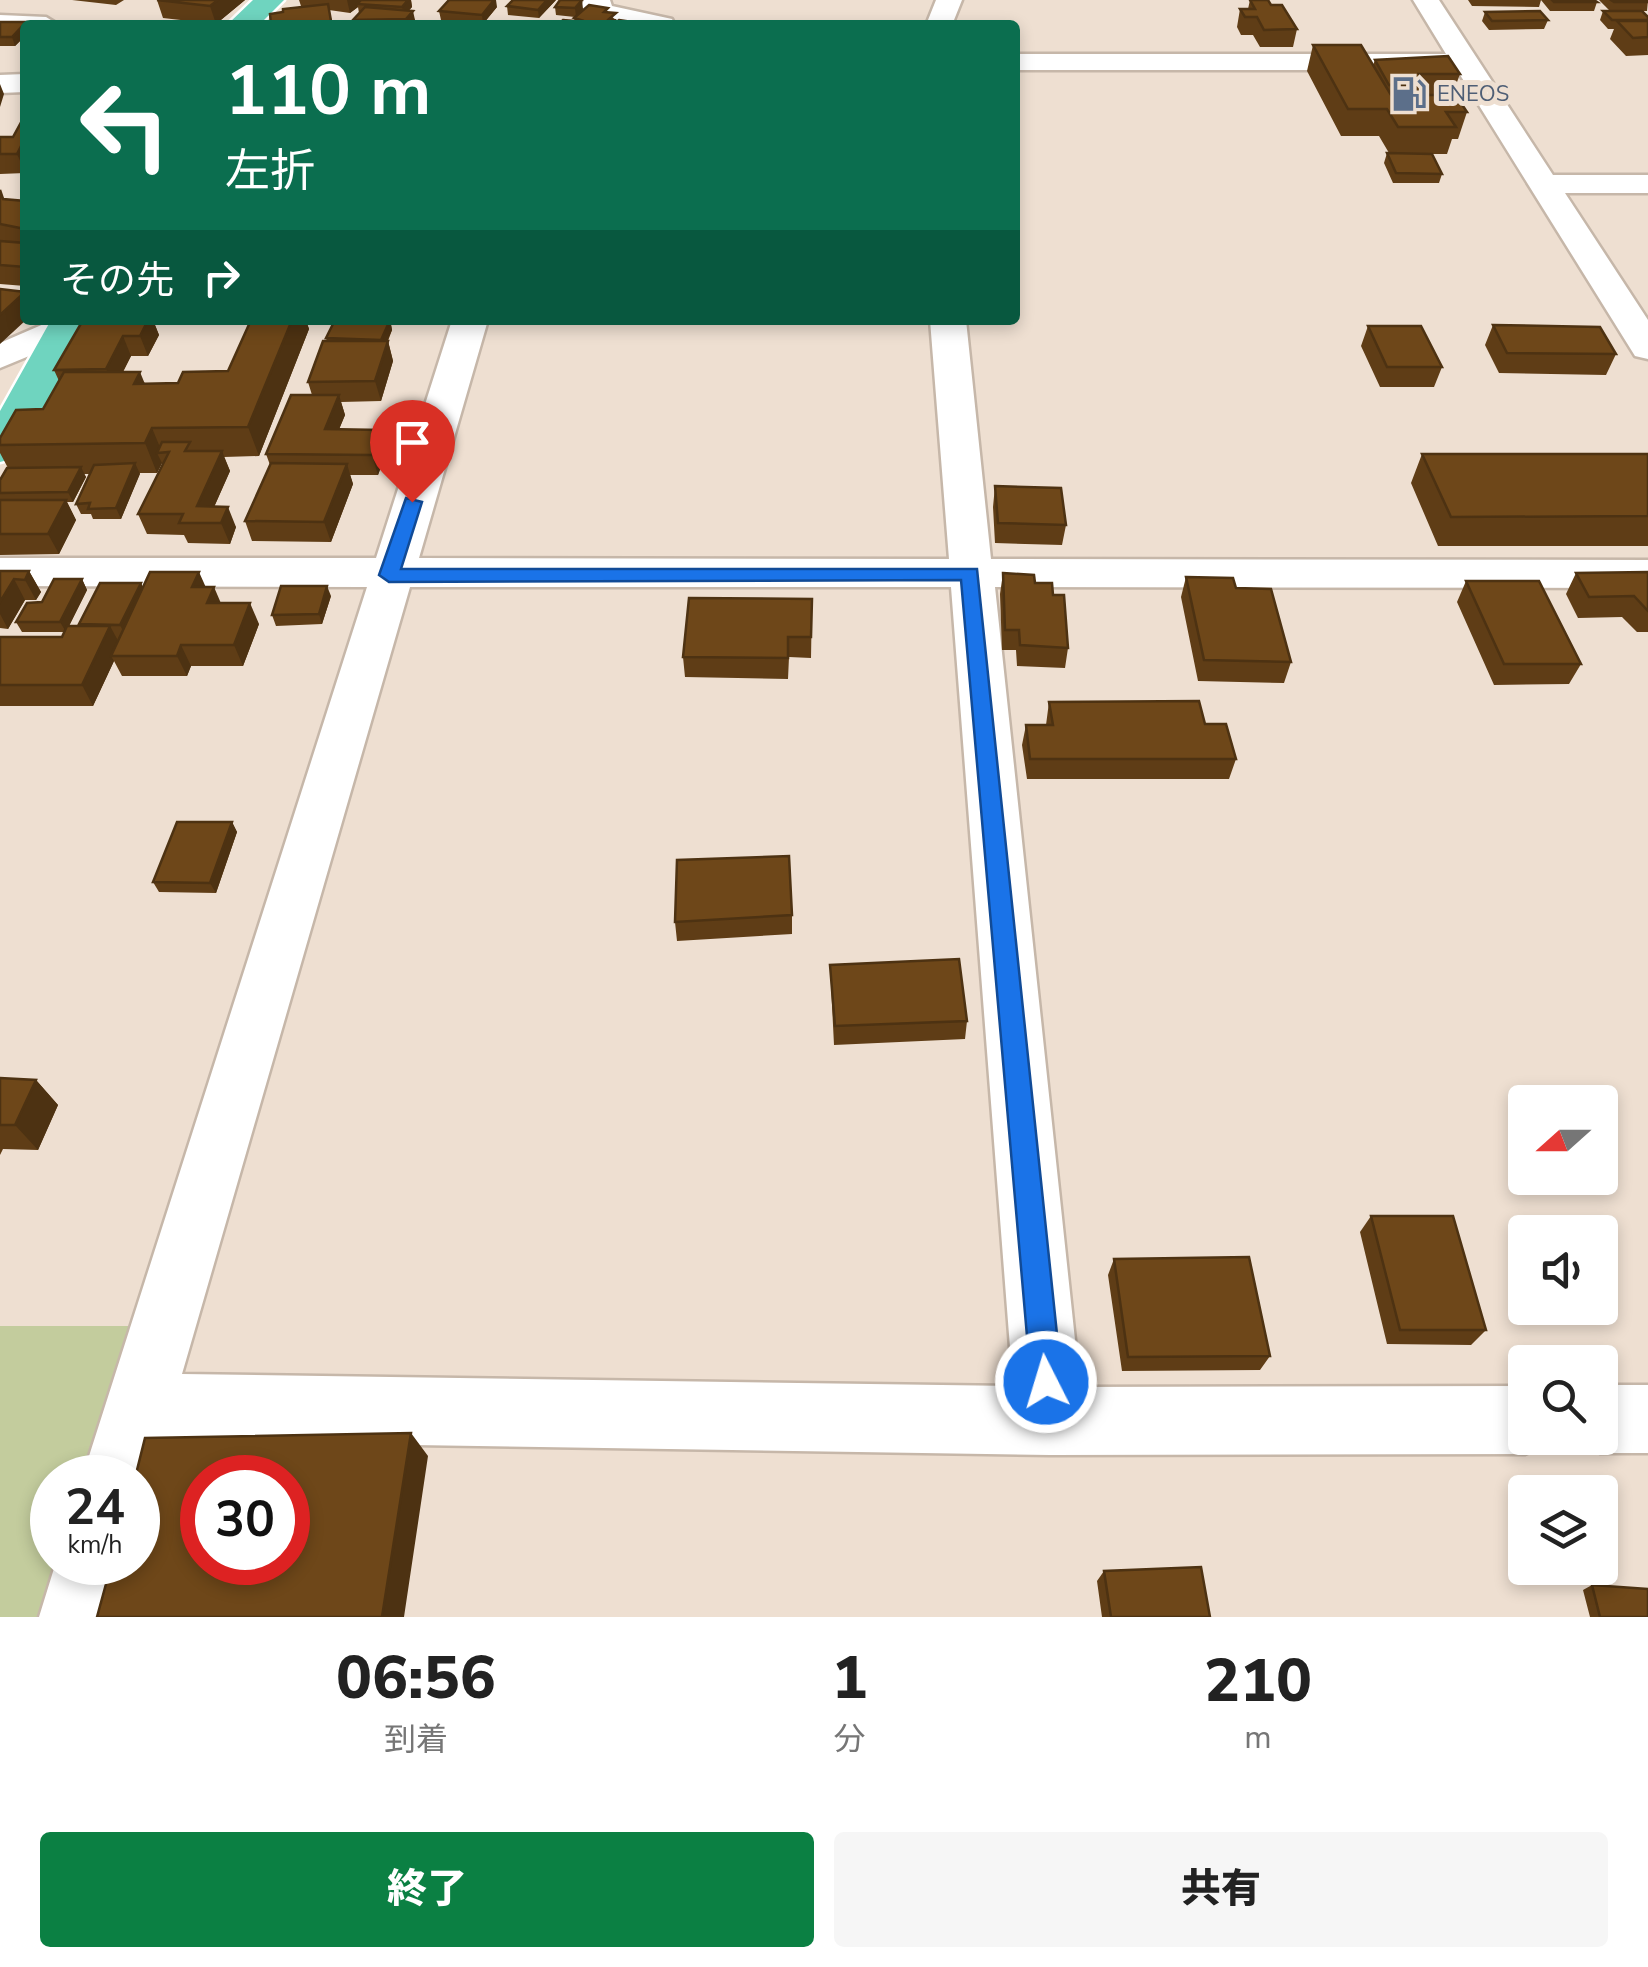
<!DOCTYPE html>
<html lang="ja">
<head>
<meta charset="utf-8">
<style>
	body { margin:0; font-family:"Nunito Sans","Noto Sans JP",sans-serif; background:#f6f6f6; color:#222; height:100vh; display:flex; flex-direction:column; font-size:38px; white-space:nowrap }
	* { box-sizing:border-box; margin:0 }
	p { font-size:32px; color:#767676 }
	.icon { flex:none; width:55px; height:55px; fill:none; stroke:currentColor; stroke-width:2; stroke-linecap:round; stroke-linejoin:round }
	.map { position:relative; height:1617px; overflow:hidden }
	.details { display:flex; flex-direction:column; background:#fff; flex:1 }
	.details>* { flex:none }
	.top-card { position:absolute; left:20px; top:20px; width:1000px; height:305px; border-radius:10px; box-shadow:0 5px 15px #0003; background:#0b6e4f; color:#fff; overflow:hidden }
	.needle { width:65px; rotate:249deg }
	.buttons { position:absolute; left:1508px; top:1085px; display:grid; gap:20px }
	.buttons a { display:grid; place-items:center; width:110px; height:110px; border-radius:10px; background:#fff; box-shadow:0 5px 15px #0003; font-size:50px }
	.speed { position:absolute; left:30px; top:1455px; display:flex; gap:20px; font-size:50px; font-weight:700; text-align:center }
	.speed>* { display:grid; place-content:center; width:130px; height:130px; border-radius:50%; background:#fff; box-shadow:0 5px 15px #0003; line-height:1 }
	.speed small { font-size:25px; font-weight:400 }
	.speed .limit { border:15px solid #d22; background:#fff; color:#111 }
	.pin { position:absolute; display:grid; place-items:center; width:85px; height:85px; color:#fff; margin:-102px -42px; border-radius:50% 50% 50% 0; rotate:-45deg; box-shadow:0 0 10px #0007 }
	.pin .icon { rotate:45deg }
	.me { position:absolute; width:110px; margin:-55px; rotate:355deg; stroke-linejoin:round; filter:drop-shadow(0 0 8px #0008) }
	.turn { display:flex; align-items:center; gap:35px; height:210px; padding:0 40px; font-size:45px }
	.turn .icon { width:130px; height:130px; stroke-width:2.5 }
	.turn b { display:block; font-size:70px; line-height:85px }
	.then { display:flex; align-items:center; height:95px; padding:0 40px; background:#0003; gap:20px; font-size:38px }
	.eta { display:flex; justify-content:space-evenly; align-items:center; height:170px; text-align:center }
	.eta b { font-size:60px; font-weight:800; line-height:70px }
	.cta { display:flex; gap:20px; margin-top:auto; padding:20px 40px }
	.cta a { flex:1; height:115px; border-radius:10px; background:#0b8043; color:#fff; font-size:40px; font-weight:800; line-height:115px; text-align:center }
	.cta a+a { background:#f6f6f6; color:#222 }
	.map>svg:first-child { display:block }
	.green { fill:#c3cc9d }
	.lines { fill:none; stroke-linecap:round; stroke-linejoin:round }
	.minor-casing { stroke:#c6b7a9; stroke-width:5 }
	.major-casing { stroke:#fff; stroke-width:5 }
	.minor { fill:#fff; fill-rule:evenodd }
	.major { fill:#6fd4bf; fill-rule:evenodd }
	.wall { fill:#5f3d16 }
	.shaded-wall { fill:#4d3212 }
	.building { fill:#6e4719; stroke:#4d3212; stroke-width:2.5; fill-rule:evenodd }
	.route { fill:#1a73e8; stroke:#114b97; stroke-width:2.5 }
	.labels { text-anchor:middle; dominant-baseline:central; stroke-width:10; stroke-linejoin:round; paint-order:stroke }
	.far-service-label { font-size:22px; fill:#4e5e75; stroke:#eedfd1; text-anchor:start }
</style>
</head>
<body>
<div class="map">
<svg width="1648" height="1617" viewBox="0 0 1648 1617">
	<rect width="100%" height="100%" fill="#eedfd1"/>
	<path class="green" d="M 0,1326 L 134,1326 L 87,1477 L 52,1478 L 52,1562 L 60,1563 L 42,1617 L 0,1617 Z"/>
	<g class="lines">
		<defs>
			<path id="minor" d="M 584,0 L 610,0 L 612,6 L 672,19 L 675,25 C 646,25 601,32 581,6 Z
				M 936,0 L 962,0 L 952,25 L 926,25 Z
				M 1413,0 L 1439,0 L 1553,175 L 1648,175 L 1648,193 L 1565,193 L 1648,320 L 1648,359 L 1635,356 L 1630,348 L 1457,70 L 1015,70 L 1015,54 L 1446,54 Z
				M 0,15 L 46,17 L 59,25 L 25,25 L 25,32 L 0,31 Z
				M 25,74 L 25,92 L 0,93 L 0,75 Z
				M 53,320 L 80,320 L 85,327 L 80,335 L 0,368 L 0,343 Z
				M 452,320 L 488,320 L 419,558 L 949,559 L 930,320 L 966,320 L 991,559 L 1648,560 L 1648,588 L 995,587 L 1080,1387 L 1525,1386 L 1525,1438 L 1552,1438 L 1549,1444 L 1525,1454 L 1050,1455 L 163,1441 L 142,1503 L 138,1504 L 138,1478 L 82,1478 L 367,587 L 0,586 L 0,558 L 376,558 ZM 410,587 L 951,587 L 1013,1386 L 182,1374 Z
				M 1600,1385 L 1648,1385 L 1648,1453 L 1600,1453 L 1576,1443 L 1574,1438 L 1600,1438 Z
				M 56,1562 L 128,1562 L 113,1617 L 39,1617 Z"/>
			<path id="major" d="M 253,0 L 284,0 L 259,25 L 227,25 Z
				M 51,320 L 91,320 L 22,449 L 15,458 L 0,462 L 0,411 Z"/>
		</defs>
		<use href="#minor" class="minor-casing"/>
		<use href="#major" class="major-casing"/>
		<use href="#minor" class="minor"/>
		<use href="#major" class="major"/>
	</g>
	<path class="wall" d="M 72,0 L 124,0 L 116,5 Z
		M 157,0 L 245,0 L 216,24 L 163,18 Z
		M 299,0 L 411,0 L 412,7 L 409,10 L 415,20 L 411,25 L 354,25 L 353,20 L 359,13 L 358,7 L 350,13 L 329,10 L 333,25 L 271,25 L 283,12 L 301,6 Z
		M 556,0 L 539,18 L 508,15 L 507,6 Z
		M 1250,0 L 1271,5 L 1297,29 L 1293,47 L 1260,47 L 1253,35 L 1241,35 L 1237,27 L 1240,9 L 1248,9 Z
		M 1468,0 L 1541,0 L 1539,7 L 1472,6 Z
		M 1541,0 L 1594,0 L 1597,2 L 1594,11 L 1550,11 Z
		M 1599,0 L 1648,0 L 1647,11 L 1638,11 L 1648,17 L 1648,55 L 1626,56 L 1610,39 L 1614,29 L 1608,29 L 1600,20 L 1603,11 L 1610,11 Z
		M 497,7 L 483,24 L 441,20 L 439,11 Z
		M 555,7 L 583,9 L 578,15 L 608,12 L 617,22 L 652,25 L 574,21 L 575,17 L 556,15 Z
		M 1485,12 L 1548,20 L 1544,29 L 1489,30 L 1482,21 Z
		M 0,22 L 26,22 L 27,25 L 25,25 L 25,36 L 15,46 L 0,46 Z
		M 1313,45 L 1373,65 L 1375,60 L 1460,74 L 1450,101 L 1467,112 L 1458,139 L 1452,139 L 1447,154 L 1432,154 L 1442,174 L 1439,183 L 1393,183 L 1384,163 L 1387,153 L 1389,153 L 1379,136 L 1341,136 L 1307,71 Z
		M 25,115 L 25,173 L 0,174 L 0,137 L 13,137 Z
		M 0,190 L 4,199 L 25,201 L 25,286 L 0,284 Z
		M 83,320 L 153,320 L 159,335 L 148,356 L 131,356 L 123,372 L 145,383 L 178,383 L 228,371 L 250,321 L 248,320 L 313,320 L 312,322 L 306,321 L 309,329 L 259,456 L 224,457 L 230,471 L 214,507 L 236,527 L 230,544 L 188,543 L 184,535 L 147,534 L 138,514 L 162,465 L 162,463 L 157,473 L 140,473 L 121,519 L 93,519 L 91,514 L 81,514 L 76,504 L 90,474 L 84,474 L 86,477 L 73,502 L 67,502 L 76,520 L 59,554 L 0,555 L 0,480 L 8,468 L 0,453 L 0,438 L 43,409 L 59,381 L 54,370 Z
		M 320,320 L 396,320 L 394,324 L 391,324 L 392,330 L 388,341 L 393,361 L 381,401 L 341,402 L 345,415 L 339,429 L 387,450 L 378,475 L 350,475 L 353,484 L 331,542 L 252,541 L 245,521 L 270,465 L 266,454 L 312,395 L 308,382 L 334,322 L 321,322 Z
		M 1493,325 L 1616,354 L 1606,375 L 1499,373 L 1485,345 Z
		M 1368,326 L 1442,367 L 1434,387 L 1380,387 L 1361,346 Z
		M 1422,454 L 1648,454 L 1648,546 L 1438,546 L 1411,483 Z
		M 995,486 L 1066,525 L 1062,545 L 995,543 L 993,507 Z
		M 0,571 L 29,571 L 41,592 L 36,600 L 25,600 L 8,629 L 0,628 Z
		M 1648,572 L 1648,632 L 1637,632 L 1622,617 L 1578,618 L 1566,594 L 1576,573 Z
		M 1003,573 L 1035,583 L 1053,595 L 1068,648 L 1065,668 L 1017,666 L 1016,650 L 1002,650 L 1000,594 Z
		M 1186,577 L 1236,588 L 1291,662 L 1284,683 L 1198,681 L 1181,597 Z
		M 82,579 L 87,590 L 69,626 L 80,626 L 79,624 L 141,583 L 143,588 L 206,587 L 221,603 L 259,624 L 243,666 L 191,666 L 187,676 L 122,676 L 114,661 L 93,706 L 0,706 L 0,637 L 62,637 L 64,632 L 22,632 L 16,622 L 42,602 Z
		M 1466,581 L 1581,664 L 1569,684 L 1494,685 L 1457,602 Z
		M 331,596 L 322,624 L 276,626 L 272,615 Z
		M 812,599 L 811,658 L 789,657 L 788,679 L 685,677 L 683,657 Z
		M 1049,702 L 1236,759 L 1229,779 L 1027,779 L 1022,745 L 1026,725 L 1046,725 Z
		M 232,822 L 237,832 L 216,893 L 159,892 L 153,882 Z
		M 792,915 L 792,934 L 677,941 L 675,922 Z
		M 830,965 L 967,1021 L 965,1039 L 834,1045 Z
		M 0,1078 L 36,1080 L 58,1105 L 38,1150 L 3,1149 L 0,1155 Z
		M 1371,1216 L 1486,1330 L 1471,1345 L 1387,1344 L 1360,1232 Z
		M 1114,1259 L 1270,1356 L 1260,1370 L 1122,1371 L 1108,1275 Z
		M 1104,1571 L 1210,1617 L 1102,1617 L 1097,1581 Z
		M 1592,1585 L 1648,1617 L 1590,1617 L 1583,1590 Z"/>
	<path class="shaded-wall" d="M 218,0 L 245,0 L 216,24 L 210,6 Z
		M 347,0 L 367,0 L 357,4 L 358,7 L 350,13 Z
		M 408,0 L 411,0 L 412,7 L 404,16 L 402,7 Z
		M 494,0 L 496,0 L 497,7 L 483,24 L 482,15 Z
		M 547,0 L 556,0 L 539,18 L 538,10 Z
		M 582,0 L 583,9 L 576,17 L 575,8 Z
		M 413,11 L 415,20 L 411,25 L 408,25 L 406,19 Z
		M 26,22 L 27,25 L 25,25 L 25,36 L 15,46 L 12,37 Z
		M 0,84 L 4,94 L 0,107 Z
		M 25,138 L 25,172 L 17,154 Z
		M 25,292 L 26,320 L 0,344 L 0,315 Z
		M 148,320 L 153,320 L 159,335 L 148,356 L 140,336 Z
		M 292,320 L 306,320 L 309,329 L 259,456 L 248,427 Z
		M 390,320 L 392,330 L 383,350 L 381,340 Z
		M 123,336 L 131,356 L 114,389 L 106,369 Z
		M 388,341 L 393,361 L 381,401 L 375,381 Z
		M 140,372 L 152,401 L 134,384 Z
		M 339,395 L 345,415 L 331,449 L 325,429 Z
		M 152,428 L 162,452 L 157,453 L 162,463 L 157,473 L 145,443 Z
		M 381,430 L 387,450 L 378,475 L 372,455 Z
		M 222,451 L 230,471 L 207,523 L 197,506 Z
		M 135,463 L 140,474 L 121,519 L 116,508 Z
		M 347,464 L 353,484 L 331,542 L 324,522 Z
		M 81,467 L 86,477 L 73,502 L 68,492 Z
		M 66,500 L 76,520 L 59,554 L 48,534 Z
		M 228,507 L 236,527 L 230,544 L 221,523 Z
		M 29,571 L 41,592 L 36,600 L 25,580 Z
		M 199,572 L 208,592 L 192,587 Z
		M 14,579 L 25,600 L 8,629 L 0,614 L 0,602 Z
		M 82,579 L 87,590 L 66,632 L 60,622 Z
		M 141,583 L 146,594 L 125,635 L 120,625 Z
		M 327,586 L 331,596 L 322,624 L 319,614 Z
		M 214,587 L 223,608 L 207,603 Z
		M 250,603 L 259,624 L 243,666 L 234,645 Z
		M 110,626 L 121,646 L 111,656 L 114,661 L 93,706 L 82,685 Z
		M 181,645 L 191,666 L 187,676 L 177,656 Z
		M 232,822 L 237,832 L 216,893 L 210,883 Z
		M 36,1080 L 58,1105 L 38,1150 L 15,1125 Z
		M 411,1433 L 428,1456 L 404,1617 L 382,1617 Z"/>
	<path class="building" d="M 157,0 L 218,0 L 210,6 Z
		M 361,0 L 408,0 L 402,7 L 357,4 Z
		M 449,0 L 494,0 L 482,15 L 439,11 Z
		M 513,0 L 547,0 L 538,10 L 507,6 Z
		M 560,0 L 582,0 L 575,8 L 555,7 Z
		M 1250,0 L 1268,0 L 1271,5 L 1282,5 L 1297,29 L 1264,30 L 1257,17 L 1245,17 L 1240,9 L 1255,9 Z
		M 1552,0 L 1594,0 L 1597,2 L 1554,2 Z
		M 1611,0 L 1648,0 L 1648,2 L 1614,2 Z
		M 328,4 L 331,21 L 324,22 L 325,25 L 271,25 L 270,14 L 283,12 L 283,9 Z
		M 589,5 L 608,8 L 604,12 L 616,13 L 609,19 L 614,20 L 609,24 L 579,21 L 581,20 L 574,18 Z
		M 365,7 L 413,11 L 406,19 L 353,20 Z
		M 1540,11 L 1548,20 L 1492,21 L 1485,12 Z
		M 1603,11 L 1642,11 L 1648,17 L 1648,20 L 1612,20 Z
		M 563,20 L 620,25 L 558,25 Z
		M 619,20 L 652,25 L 614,24 Z
		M 1617,21 L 1648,21 L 1648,37 L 1633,38 Z
		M 0,22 L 26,22 L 12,37 L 0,37 Z
		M 71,22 L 104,24 L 68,25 Z
		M 1313,45 L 1361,45 L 1391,95 L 1446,95 L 1451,103 L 1461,103 L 1467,112 L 1446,112 L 1456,127 L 1398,127 L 1387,109 L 1348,109 Z
		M 1448,56 L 1460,74 L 1419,74 L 1425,85 L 1389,85 L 1375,60 Z
		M 25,115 L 25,138 L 17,154 L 0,154 L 0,137 L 13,137 Z
		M 1387,153 L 1432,154 L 1442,174 L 1396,173 Z
		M 0,190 L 3,199 L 25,201 L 25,229 L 0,224 Z
		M 0,241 L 25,243 L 25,267 L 0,265 Z
		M 0,289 L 25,292 L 0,315 Z
		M 83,320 L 148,320 L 140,336 L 123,336 L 106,369 L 54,370 Z
		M 251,320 L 292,320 L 248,427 L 152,428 L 145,443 L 0,445 L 0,438 L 16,410 L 43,409 L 64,372 L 140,372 L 134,384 L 178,383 L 183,372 L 228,371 Z
		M 335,320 L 390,320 L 381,340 L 326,338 Z
		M 1493,325 L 1600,327 L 1616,354 L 1507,353 Z
		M 1368,326 L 1421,326 L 1442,367 L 1387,367 Z
		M 323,341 L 388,341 L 375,381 L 308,382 Z
		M 291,395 L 339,395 L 325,429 L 381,430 L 372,455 L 266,454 Z
		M 162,442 L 190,442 L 185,451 L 222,451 L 197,506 L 228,507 L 221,523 L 179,523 L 183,514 L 138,514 L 169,452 L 157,453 Z
		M 1422,454 L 1648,454 L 1648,516 L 1451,517 Z
		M 135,463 L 116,508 L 88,509 L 90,503 L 76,504 L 94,465 Z
		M 271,463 L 347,464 L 324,522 L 245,521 Z
		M 81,467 L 68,492 L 0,493 L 0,480 L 7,468 Z
		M 995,486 L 1061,488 L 1066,525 L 998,523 Z
		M 0,500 L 66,500 L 48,534 L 0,534 Z
		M 0,571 L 29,571 L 25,580 L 14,579 L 0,602 Z
		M 150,572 L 199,572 L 192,587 L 214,587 L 207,603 L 250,603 L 234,645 L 181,645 L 177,656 L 111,656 Z
		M 1648,572 L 1648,611 L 1634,596 L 1589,597 L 1576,573 Z
		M 1003,573 L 1034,575 L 1035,583 L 1052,583 L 1053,595 L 1064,595 L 1068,648 L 1020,645 L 1019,630 L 1005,630 Z
		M 1186,577 L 1233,578 L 1236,588 L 1271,589 L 1291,662 L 1204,660 Z
		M 54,579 L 82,579 L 60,622 L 16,622 L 27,603 L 42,602 Z
		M 1466,581 L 1539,581 L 1581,664 L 1504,664 Z
		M 100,583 L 141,583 L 120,625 L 79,624 Z
		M 281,586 L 327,586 L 319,614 L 272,615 Z
		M 689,598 L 812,599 L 811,637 L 788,637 L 788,658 L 683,657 Z
		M 67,626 L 110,626 L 82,685 L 0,685 L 0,637 L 62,637 Z
		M 1199,701 L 1205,724 L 1226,724 L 1236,759 L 1030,759 L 1026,725 L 1053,725 L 1049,702 Z
		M 177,822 L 232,822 L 210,883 L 153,882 Z
		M 789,856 L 792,915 L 675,922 L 677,860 Z
		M 959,959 L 967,1021 L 835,1026 L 830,965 Z
		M 0,1078 L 36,1080 L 15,1125 L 0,1125 Z
		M 1371,1216 L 1453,1216 L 1486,1330 L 1400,1330 Z
		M 1249,1257 L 1270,1356 L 1128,1357 L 1114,1259 Z
		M 411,1433 L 382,1617 L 97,1617 L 112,1562 L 138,1562 L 138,1478 L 135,1478 L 145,1438 ZM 202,1478 L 288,1478 L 288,1562 L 202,1562 Z
		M 1201,1567 L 1210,1617 L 1111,1617 L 1104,1571 Z
		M 1592,1585 L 1648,1589 L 1648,1617 L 1600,1617 Z"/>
	<path class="route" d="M 406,498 L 422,502 L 401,569 L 977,569 L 1062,1382 L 1057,1393 L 1046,1398 L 1036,1393 L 1031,1382 L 961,580 L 389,582 L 379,575 Z"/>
	<defs>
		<symbol id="fuel-bare" viewBox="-9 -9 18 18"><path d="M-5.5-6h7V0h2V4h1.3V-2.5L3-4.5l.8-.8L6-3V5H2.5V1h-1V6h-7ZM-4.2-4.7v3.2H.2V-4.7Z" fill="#5c6f8a" stroke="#eedfd1" stroke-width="2.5" paint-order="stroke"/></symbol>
	</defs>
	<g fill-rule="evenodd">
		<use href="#fuel-bare" x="1384" y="69" width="50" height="50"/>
	</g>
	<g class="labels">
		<g class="far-service-label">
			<text x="1437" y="94">ENEOS</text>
		</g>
	</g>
</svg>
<div class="buttons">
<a><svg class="needle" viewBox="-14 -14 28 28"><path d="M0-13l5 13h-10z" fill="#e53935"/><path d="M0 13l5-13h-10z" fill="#767676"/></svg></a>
<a><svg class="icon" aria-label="sound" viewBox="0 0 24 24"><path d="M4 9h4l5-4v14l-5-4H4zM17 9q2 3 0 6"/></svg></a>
<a><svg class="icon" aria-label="search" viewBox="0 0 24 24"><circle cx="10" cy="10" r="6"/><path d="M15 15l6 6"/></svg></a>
<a><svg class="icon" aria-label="layers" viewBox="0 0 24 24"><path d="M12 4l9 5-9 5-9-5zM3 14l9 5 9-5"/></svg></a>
</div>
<div class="speed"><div>24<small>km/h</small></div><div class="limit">30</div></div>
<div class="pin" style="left:412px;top:502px;background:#d93025"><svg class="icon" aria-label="arrive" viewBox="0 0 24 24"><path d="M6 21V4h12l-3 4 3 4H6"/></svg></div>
<svg class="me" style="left:1046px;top:1382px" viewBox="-20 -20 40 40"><circle r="17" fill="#1a73e8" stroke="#fff" stroke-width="3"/><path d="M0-11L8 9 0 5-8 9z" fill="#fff"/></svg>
<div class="top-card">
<div class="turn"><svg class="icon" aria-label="left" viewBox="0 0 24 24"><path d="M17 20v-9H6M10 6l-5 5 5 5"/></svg><div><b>110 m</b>左折</div></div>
<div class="then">その先<svg class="icon" aria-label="right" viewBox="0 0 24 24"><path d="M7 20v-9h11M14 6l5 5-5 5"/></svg></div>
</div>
</div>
<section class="details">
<div class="eta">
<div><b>06:56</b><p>到着</p></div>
<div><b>1</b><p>分</p></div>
<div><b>210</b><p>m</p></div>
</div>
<div class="cta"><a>終了</a><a>共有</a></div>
</section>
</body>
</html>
